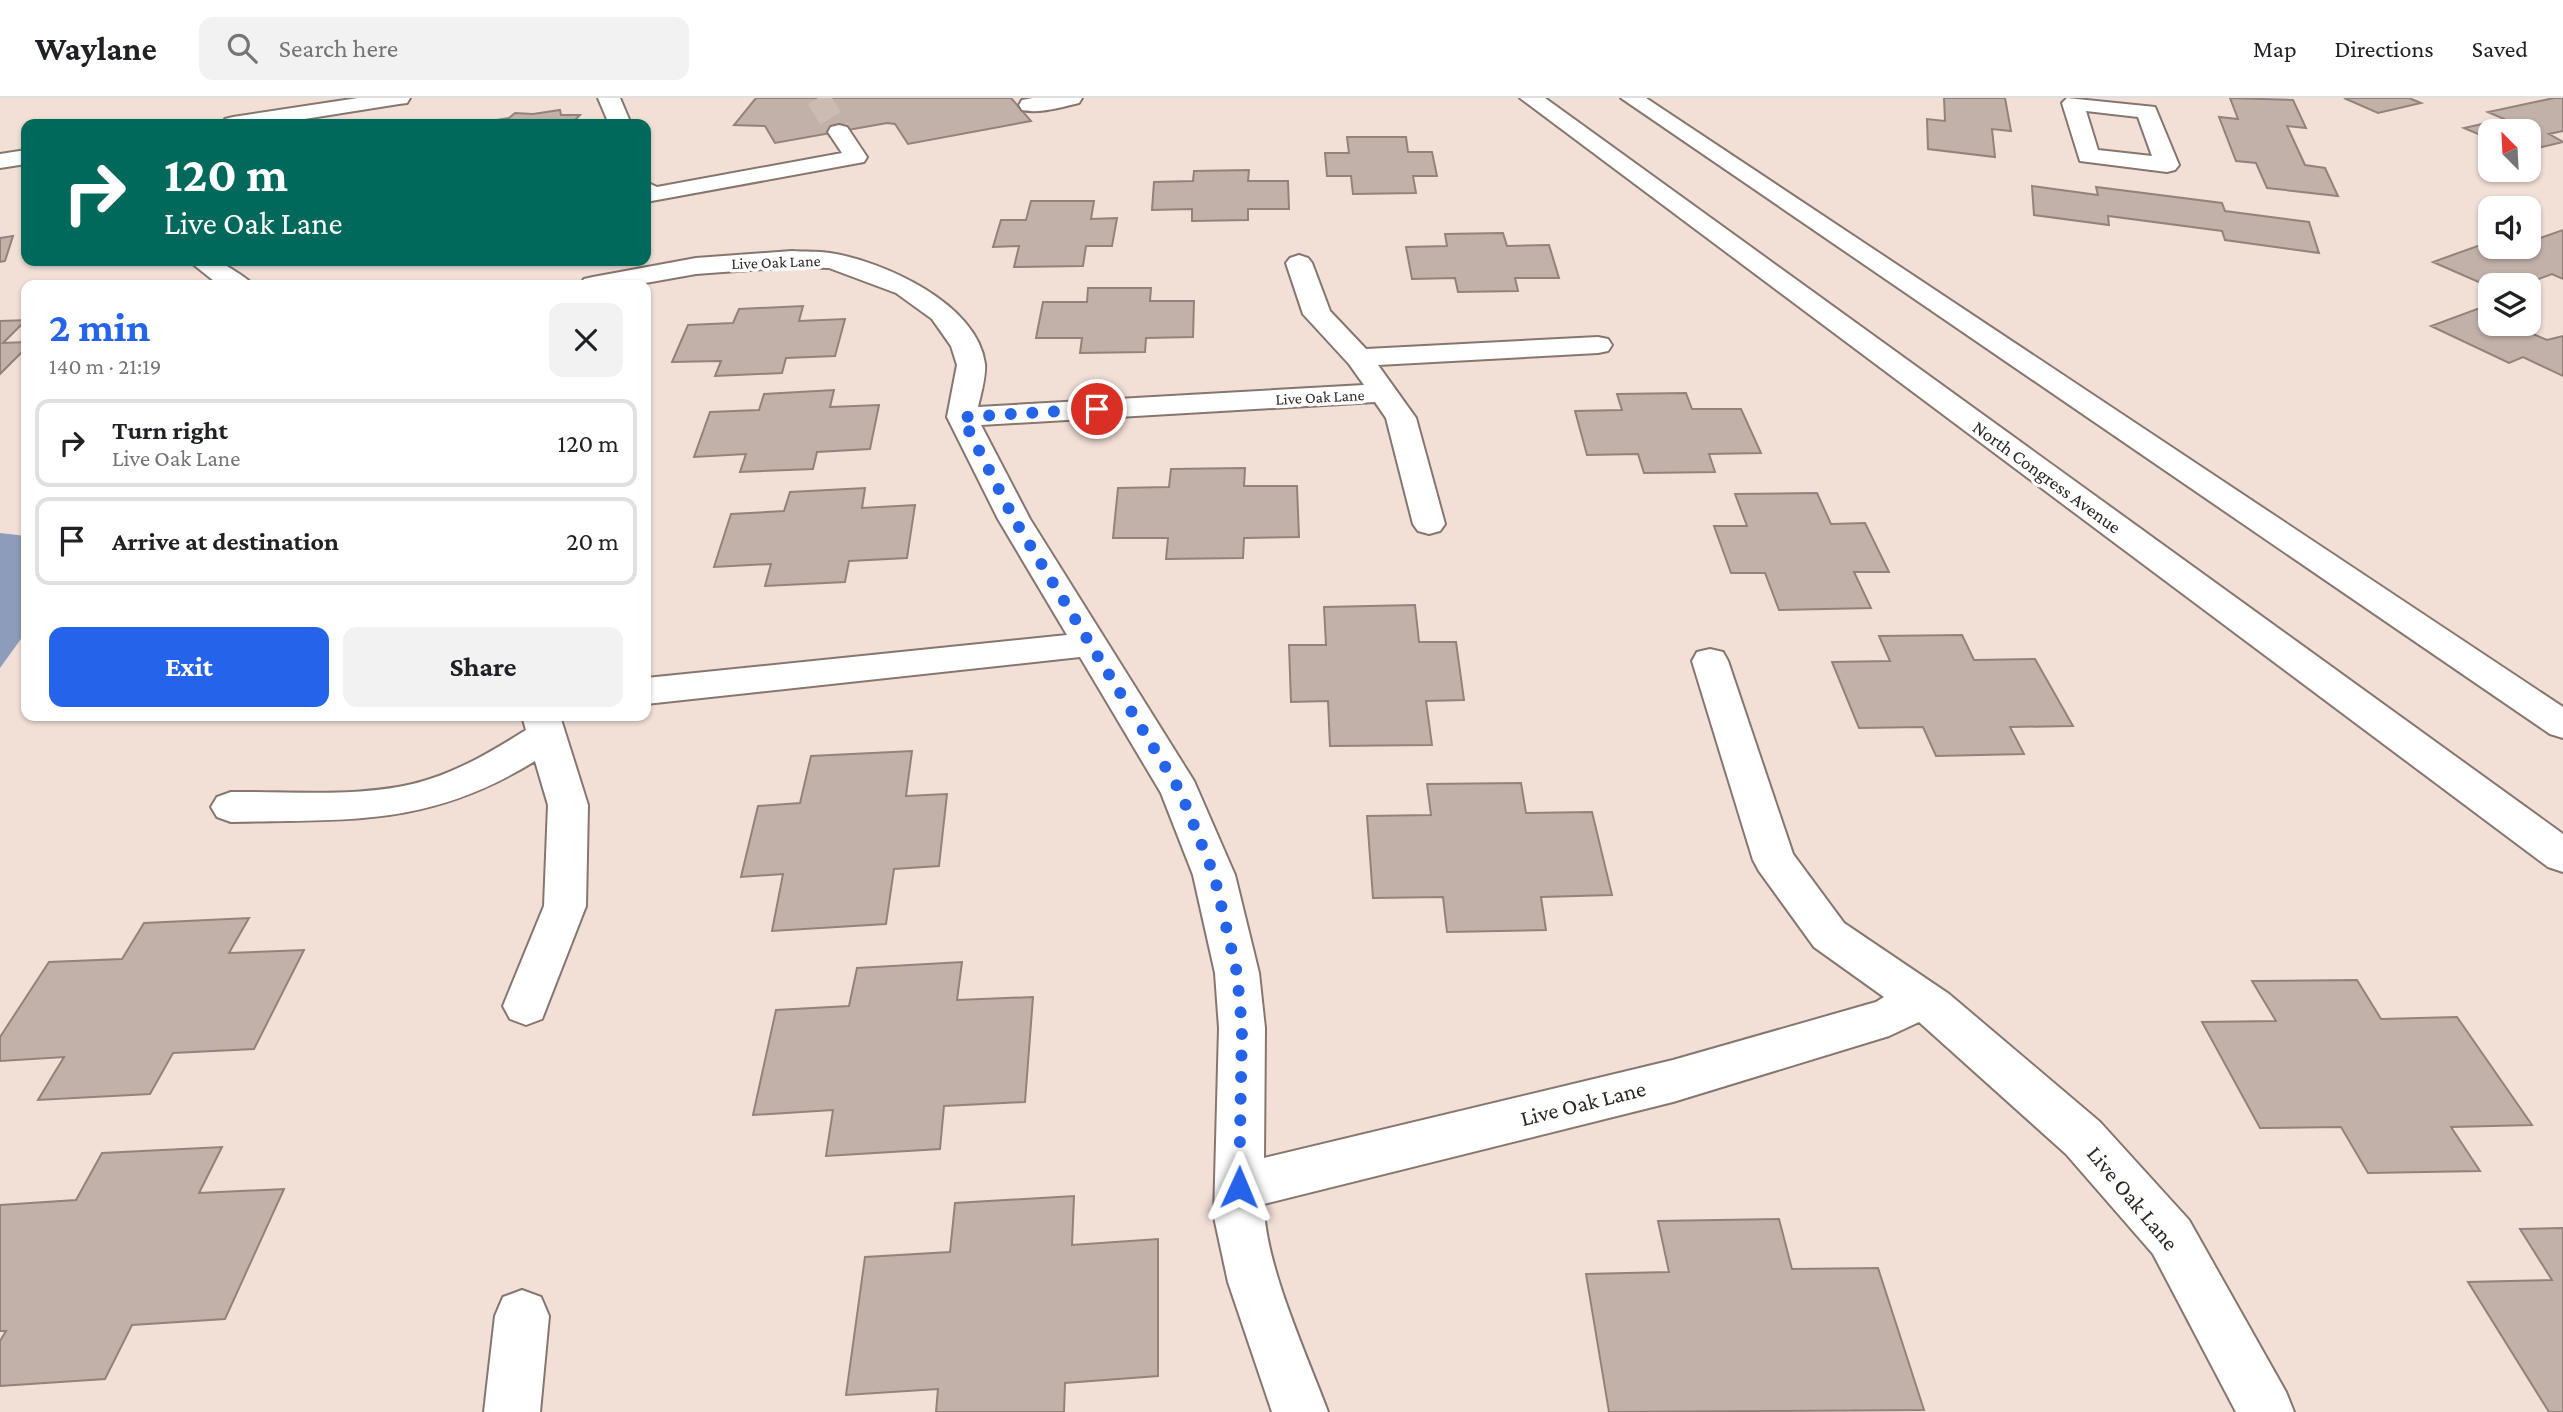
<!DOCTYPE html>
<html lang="en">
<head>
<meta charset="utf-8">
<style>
	body { margin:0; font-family:"Crimson Pro",serif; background:#f2f2f2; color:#202124; height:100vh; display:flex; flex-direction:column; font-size:26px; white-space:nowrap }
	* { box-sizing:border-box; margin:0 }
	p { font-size:23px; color:#757577 }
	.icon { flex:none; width:38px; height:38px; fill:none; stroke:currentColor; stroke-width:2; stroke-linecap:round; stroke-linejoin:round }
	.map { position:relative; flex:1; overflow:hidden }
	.sheet { position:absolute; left:21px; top:182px; width:630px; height:441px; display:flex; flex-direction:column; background:#fff; border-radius:14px; box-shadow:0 2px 5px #0004 }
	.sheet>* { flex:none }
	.banner { position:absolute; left:21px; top:21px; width:630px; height:147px; border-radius:14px; box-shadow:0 2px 5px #0004; background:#00695c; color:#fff; overflow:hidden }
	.needle { width:46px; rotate:336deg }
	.tools { position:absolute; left:2478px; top:21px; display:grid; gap:14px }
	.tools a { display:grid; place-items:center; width:63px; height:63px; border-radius:14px; background:#fff; box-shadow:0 2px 5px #0004; font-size:35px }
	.pin { position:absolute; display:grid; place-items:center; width:60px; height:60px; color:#fff; margin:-30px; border:4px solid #fff; border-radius:50%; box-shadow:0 2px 7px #0007 }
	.me { position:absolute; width:77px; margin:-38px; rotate:1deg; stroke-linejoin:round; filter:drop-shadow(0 0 5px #0008) }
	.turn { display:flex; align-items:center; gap:24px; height:147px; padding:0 28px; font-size:32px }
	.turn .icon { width:91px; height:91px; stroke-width:2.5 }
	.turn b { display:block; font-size:49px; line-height:60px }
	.round { display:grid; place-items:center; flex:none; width:74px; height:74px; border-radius:14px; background:#f2f2f2 }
	.summary { display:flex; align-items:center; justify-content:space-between; height:119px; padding:0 28px }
	h1 { font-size:42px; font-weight:700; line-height:52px; color:#2563eb }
	.button { display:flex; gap:14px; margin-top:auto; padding:14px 28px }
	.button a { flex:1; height:80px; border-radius:14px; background:#2563eb; color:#fff; font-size:28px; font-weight:700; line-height:80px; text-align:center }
	.button a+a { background:#f2f2f2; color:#202124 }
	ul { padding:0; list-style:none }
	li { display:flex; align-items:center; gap:21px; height:88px; margin:0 14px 10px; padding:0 14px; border:4px solid #e0e0e0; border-radius:14px }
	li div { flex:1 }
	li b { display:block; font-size:26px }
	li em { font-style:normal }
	header { display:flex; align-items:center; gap:42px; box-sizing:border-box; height:98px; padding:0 35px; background:#fff; border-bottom:2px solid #e0e0e0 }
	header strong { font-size:33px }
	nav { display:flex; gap:38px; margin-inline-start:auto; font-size:24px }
	.search { width:490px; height:63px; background:#f2f2f2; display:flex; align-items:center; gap:18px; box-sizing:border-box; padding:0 24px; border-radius:14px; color:#757577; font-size:26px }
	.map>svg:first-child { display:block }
	.water { fill:#8e9cbc }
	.building { fill:#c2b1a9; stroke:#93827b; stroke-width:2 }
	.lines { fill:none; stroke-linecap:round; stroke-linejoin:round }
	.minor-tunnel { stroke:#cbbbb3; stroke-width:24; stroke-dasharray:24 12; stroke-linecap:butt }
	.minor-casing { stroke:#86766e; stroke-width:4 }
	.major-casing { stroke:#86766e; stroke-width:4 }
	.minor { fill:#fff; fill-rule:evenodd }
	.major { fill:#fff; fill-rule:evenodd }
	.route { stroke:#2563eb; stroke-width:12; stroke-dasharray:0 21.6 }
	.labels { text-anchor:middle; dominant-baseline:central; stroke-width:7; stroke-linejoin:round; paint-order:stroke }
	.far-street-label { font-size:16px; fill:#2d2623; stroke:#fff }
	.street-label { font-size:19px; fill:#2d2623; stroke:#fff }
	.near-street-label { font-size:23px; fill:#2d2623; stroke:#fff }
</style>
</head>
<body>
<header>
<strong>Waylane</strong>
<div class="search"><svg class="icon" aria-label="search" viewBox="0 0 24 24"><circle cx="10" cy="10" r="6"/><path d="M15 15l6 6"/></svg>Search here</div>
<nav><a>Map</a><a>Directions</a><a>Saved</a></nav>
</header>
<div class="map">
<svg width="2563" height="1314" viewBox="0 0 2563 1314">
	<rect width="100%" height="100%" fill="#f2e0d7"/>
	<path class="water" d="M 0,435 L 26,438 L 26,534 L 0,570 Z"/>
	<path class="building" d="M 756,0 L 1011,0 L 1031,23 L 908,46 L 895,26 L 887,25 L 775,45 L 765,28 L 734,27 Z
		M 1944,0 L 2005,0 L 2011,33 L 1992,31 L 1995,59 L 1928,51 L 1927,21 L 1945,23 Z
		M 2230,0 L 2293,2 L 2306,30 L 2287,28 L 2305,67 L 2325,70 L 2338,98 L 2267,90 L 2256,65 L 2236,63 L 2219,19 L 2238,21 Z
		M 2344,0 L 2409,0 L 2421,5 L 2378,15 Z
		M 2554,0 L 2563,0 L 2563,33 L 2549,36 L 2563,44 L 2529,52 L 2529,33 L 2490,33 L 2490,41 L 2464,30 L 2504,21 L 2488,14 Z
		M 560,12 L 561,17 L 580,17 L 571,26 L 473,26 L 509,20 L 515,15 L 533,16 Z
		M 1347,39 L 1406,39 L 1408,54 L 1432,54 L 1437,78 L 1413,78 L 1416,95 L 1353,96 L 1351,78 L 1327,78 L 1325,55 L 1349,55 Z
		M 1249,72 L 1248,83 L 1288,83 L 1289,111 L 1248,111 L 1248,122 L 1192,123 L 1192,111 L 1152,112 L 1154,84 L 1193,83 L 1194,73 Z
		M 2032,88 L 2098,97 L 2096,89 L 2222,105 L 2225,113 L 2309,124 L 2319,155 L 2225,142 L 2222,133 L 2108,118 L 2109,127 L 2034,117 Z
		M 1031,103 L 1094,103 L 1091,121 L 1117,120 L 1112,148 L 1086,148 L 1083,168 L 1014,169 L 1019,148 L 993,149 L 1001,122 L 1026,122 Z
		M 2563,132 L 2563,181 L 2552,176 L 2523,187 L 2490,187 L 2490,189 L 2433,164 L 2486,145 L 2506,153 L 2517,149 L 2529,149 L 2529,144 Z
		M 1503,135 L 1507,148 L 1549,147 L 1559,180 L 1515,180 L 1518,193 L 1458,194 L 1455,180 L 1412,181 L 1406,149 L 1447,148 L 1445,136 Z
		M 13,138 L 5,163 L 0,164 L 0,140 Z
		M 1088,190 L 1151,190 L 1150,203 L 1194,203 L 1193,239 L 1146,240 L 1145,254 L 1080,255 L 1082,240 L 1036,240 L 1043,204 L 1087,204 Z
		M 803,208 L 799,223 L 845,221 L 835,258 L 786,260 L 782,275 L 715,278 L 721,263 L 672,264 L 688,227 L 733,225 L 739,211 Z
		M 2477,211 L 2490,217 L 2490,226 L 2510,226 L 2547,242 L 2563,238 L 2563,278 L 2523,259 L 2509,265 L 2431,228 Z
		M 26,222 L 3,245 L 26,244 L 26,250 L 0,276 L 0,223 Z
		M 834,292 L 830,309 L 879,307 L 870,351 L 817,354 L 813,371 L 740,374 L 746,356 L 694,359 L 710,314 L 759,312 L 764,296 Z
		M 1686,295 L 1692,311 L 1741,311 L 1761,355 L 1709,356 L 1715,374 L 1644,375 L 1638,356 L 1587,357 L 1575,313 L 1622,312 L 1617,296 Z
		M 1245,370 L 1244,388 L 1297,388 L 1299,439 L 1244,440 L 1243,460 L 1166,461 L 1168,440 L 1113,440 L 1118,390 L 1169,389 L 1171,371 Z
		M 865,390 L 862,410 L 915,407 L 907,460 L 849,463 L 845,484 L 765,488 L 771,466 L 714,469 L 731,416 L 784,413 L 790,394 Z
		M 1817,395 L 1831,426 L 1865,425 L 1889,474 L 1854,474 L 1871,510 L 1779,512 L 1765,475 L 1731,475 L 1714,428 L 1747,428 L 1735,396 Z
		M 1415,507 L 1419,544 L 1456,544 L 1464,602 L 1426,603 L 1432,647 L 1330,648 L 1328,603 L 1291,604 L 1289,547 L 1326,547 L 1324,509 Z
		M 1962,537 L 1974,562 L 2035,561 L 2073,628 L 2010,629 L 2024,656 L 1936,658 L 1923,629 L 1859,630 L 1832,564 L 1890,563 L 1879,538 Z
		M 912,653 L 906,698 L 947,696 L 939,768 L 894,771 L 886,826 L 772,833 L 783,776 L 741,779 L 758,708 L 800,705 L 811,658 Z
		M 1521,685 L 1526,715 L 1592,714 L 1612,797 L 1541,799 L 1546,832 L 1447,834 L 1443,799 L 1373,800 L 1367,718 L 1431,717 L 1427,686 Z
		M 249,820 L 229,855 L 304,852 L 254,951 L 173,955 L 150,996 L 38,1002 L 64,959 L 0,963 L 0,939 L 49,864 L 122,861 L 144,825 Z
		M 962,864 L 957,902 L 1033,899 L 1025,1004 L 944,1008 L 940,1051 L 826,1058 L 833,1012 L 753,1017 L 776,912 L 849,908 L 857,870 Z
		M 2357,882 L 2381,921 L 2457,919 L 2532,1027 L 2451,1029 L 2480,1073 L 2368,1075 L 2341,1029 L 2260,1030 L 2202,924 L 2276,923 L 2252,883 Z
		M 222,1049 L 199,1095 L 284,1091 L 225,1221 L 132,1227 L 105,1281 L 0,1288 L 0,1243 L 6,1233 L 0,1233 L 0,1107 L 76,1102 L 102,1055 Z
		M 1074,1098 L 1072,1147 L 1158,1141 L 1158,1278 L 1065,1285 L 1064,1314 L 936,1314 L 938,1291 L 846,1297 L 865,1159 L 950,1154 L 955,1105 Z
		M 1779,1121 L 1792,1171 L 1878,1170 L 1924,1312 L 1609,1314 L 1586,1176 L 1669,1174 L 1658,1123 Z
		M 2563,1130 L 2563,1314 L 2549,1314 L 2468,1184 L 2552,1182 L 2520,1131 Z"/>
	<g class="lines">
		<path class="minor-tunnel" d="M 818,0 L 839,34"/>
		<defs>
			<path id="minor" d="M 358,0 L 410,0 L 407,5 L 399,6 L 273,26 L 222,26 L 225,21 L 233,19 Z
				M 598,0 L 620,0 L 631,26 L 609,26 Z
				M 1033,0 L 1082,0 L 1079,5 C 1062,9 1039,16 1022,12 L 1019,7 L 1022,2 Z
				M 2067,0 L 2155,9 L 2179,67 L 2175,72 L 2167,74 L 2080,63 L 2062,5 ZM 2086,13 L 2138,19 L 2152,58 L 2098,52 Z
				M 839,27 L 847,29 L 867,59 L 864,64 L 646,104 L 646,84 L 657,89 L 842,55 L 828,34 L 831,29 Z
				M 26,52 L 26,66 L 0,70 L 0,56 Z
				M 792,153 C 804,154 818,153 830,155 C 883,163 978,206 985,266 C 986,279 981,296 978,309 L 1364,287 L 1349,266 L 1303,216 L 1286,165 L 1290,160 L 1299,157 L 1308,160 L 1312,165 L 1330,213 L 1366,251 L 1598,239 L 1608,241 L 1612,247 L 1608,253 L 1598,255 L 1378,267 L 1416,320 L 1445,426 L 1440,433 L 1429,436 L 1418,433 L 1413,426 L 1386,320 L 1375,304 L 981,327 L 1030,421 L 1194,683 L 1235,777 L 1259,875 L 1265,930 L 1264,1060 L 1673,962 L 1876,904 L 1884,899 L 1814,849 L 1759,773 L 1753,762 L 1692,563 L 1697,554 L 1710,551 L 1723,554 L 1728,563 L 1793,756 L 1844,825 L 1949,896 L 2100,1024 L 2189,1122 L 2286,1294 L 2294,1314 L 2236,1314 L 2153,1156 L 2066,1056 L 1919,924 L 1889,938 L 1673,1004 L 1264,1106 C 1264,1165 1307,1257 1328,1314 L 1272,1314 L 1228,1184 L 1214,1119 L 1219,930 L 1215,875 L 1193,777 L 1161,695 L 1080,559 L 646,606 L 646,580 L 1067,537 L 998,421 L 947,319 L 957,267 L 951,248 L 932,221 L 896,195 L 829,170 L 792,169 L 696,176 L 634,187 L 580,187 L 584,181 L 593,179 L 696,160 Z
				M 189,163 C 197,163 211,160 219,164 C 226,167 249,181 253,187 L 219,187 Z
				M 522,618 L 560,618 L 588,707 L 586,808 L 542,921 L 526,927 L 510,921 L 503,908 L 544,808 L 548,707 L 535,663 C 428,729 351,721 231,724 L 217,719 L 211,709 L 217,699 L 231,694 C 293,693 371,701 430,681 C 464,670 496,651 526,632 Z
				M 522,1192 L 541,1199 L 549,1218 L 540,1314 L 484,1314 L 495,1218 L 503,1199 Z"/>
			<path id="major" d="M 1520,0 L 1545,0 L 2563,736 L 2563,774 L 2548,769 Z
				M 1621,0 L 1646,0 L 2563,609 L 2563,640 L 2550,636 Z"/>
		</defs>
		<use href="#minor" class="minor-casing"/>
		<use href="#major" class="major-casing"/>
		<use href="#minor" class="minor"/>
		<use href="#major" class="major"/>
	</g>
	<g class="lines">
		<path class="route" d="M 1097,311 L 962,319 L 1014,421 L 1180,693 L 1214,777 L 1237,875 L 1242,930 L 1239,1089"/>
	</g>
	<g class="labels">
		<g class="far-street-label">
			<text transform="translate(776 164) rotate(-2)">Live Oak Lane</text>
			<text transform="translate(1320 299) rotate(-3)">Live Oak Lane</text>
		</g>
		<g class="street-label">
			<text transform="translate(2047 379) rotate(36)">North Congress Avenue</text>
		</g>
		<g class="near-street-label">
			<text transform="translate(1583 1005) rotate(-14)">Live Oak Lane</text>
			<text transform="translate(2133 1100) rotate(50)">Live Oak Lane</text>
		</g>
	</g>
</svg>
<div class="tools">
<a><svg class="needle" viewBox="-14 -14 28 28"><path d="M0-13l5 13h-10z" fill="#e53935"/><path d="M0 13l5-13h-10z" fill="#757577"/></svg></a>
<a><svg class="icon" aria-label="sound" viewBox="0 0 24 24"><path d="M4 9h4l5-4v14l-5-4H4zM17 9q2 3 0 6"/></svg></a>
<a><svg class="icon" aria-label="layers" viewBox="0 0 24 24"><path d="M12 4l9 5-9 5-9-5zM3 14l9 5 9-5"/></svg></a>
</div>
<div class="pin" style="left:1097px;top:311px;background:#d93025"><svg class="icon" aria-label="arrive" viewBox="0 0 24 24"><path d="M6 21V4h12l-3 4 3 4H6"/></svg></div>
<svg class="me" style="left:1239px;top:1089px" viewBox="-20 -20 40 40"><path d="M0-17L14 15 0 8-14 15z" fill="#2563eb" stroke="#fff" stroke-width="4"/></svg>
<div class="banner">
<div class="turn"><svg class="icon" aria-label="right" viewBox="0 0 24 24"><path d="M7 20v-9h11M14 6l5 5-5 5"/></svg><div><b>120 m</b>Live Oak Lane</div></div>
</div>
<section class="sheet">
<div class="summary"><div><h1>2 min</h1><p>140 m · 21:19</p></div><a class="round"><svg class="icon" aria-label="close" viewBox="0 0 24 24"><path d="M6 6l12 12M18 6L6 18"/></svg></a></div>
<ul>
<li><svg class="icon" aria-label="right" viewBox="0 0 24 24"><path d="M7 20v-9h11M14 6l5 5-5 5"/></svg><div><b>Turn right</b><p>Live Oak Lane</p></div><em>120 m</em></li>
<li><svg class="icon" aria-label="arrive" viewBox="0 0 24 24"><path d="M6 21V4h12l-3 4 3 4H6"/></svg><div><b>Arrive at destination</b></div><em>20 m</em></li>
</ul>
<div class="button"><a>Exit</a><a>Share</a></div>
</section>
</div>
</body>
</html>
